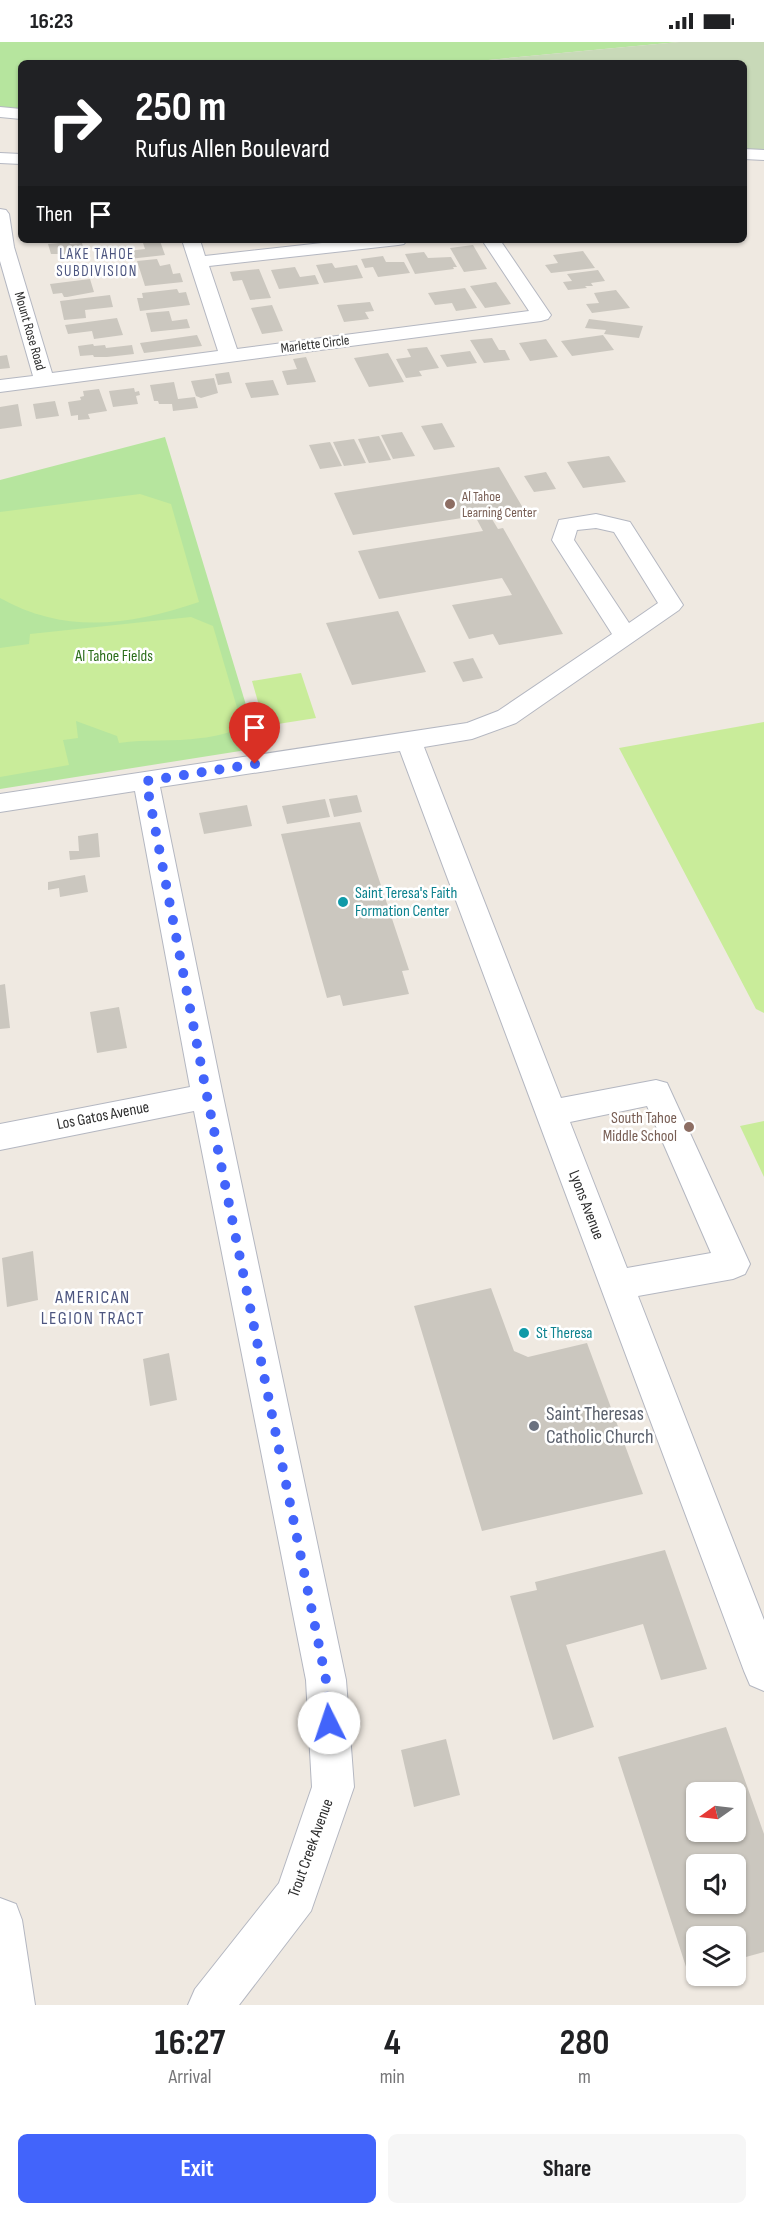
<!DOCTYPE html>
<html lang="en">
<head>
<meta charset="utf-8">
<style>
	body { margin:0; font-family:"Sofia Sans Condensed",sans-serif; background:#f6f6f6; color:#202124; height:100vh; display:flex; flex-direction:column; font-size:22px; white-space:nowrap }
	* { box-sizing:border-box; margin:0 }
	p { font-size:20px; color:#757577 }
	.icon { flex:none; width:33px; height:33px; fill:none; stroke:currentColor; stroke-width:2; stroke-linecap:round; stroke-linejoin:round }
	.map { position:relative; height:1963px; overflow:hidden }
	.details { display:flex; flex-direction:column; background:#fff; flex:1 }
	.details>* { flex:none }
	.banner { position:absolute; left:18px; top:18px; width:729px; height:183px; border-radius:9px; box-shadow:0 2px 4px #0004; background:#202124; color:#fff; overflow:hidden }
	.needle { width:39px; rotate:256deg }
	.fabs { position:absolute; left:686px; top:1740px; display:grid; gap:12px }
	.fabs a { display:grid; place-items:center; width:60px; height:60px; border-radius:9px; background:#fff; box-shadow:0 2px 4px #0004; font-size:30px }
	.pin { position:absolute; display:grid; place-items:center; width:51px; height:51px; color:#fff; margin:-62px -26px; border-radius:50% 50% 50% 0; rotate:-45deg; box-shadow:0 0 6px #0007 }
	.pin .icon { rotate:45deg }
	.me { position:absolute; width:66px; margin:-33px; rotate:356deg; stroke-linejoin:round; filter:drop-shadow(0 0 4px #0008) }
	.turn { display:flex; align-items:center; gap:21px; height:126px; padding:0 18px; font-size:27px }
	.turn .icon { width:78px; height:78px; stroke-width:2.5 }
	.turn b { display:block; font-size:42px; line-height:51px }
	.then { display:flex; align-items:center; height:57px; padding:0 18px; background:#0003; gap:12px; font-size:22px }
	.eta { display:flex; justify-content:space-evenly; align-items:center; height:102px; text-align:center }
	.eta b { font-size:36px; font-weight:700; line-height:42px }
	.cta { display:flex; gap:12px; margin-top:auto; padding:12px 18px }
	.cta a { flex:1; height:69px; border-radius:9px; background:#4264fb; color:#fff; font-size:24px; font-weight:700; line-height:69px; text-align:center }
	.cta a+a { background:#f6f6f6; color:#202124 }
	.status { display:flex; justify-content:space-between; align-items:center; height:42px; padding:0 30px; background:#fff; direction:ltr }
	.status svg { height:16px; fill:currentColor }
	.map>svg:first-child { display:block }
	.green { fill:#b6e59e }
	.cemetery { fill:#c8d9b8 }
	.pitch { fill:#c9ec9a }
	.building { fill:#cbc7bf; fill-rule:evenodd }
	.lines { fill:none; stroke-linecap:round; stroke-linejoin:round }
	.minor-casing { stroke:#b4b7c1; stroke-width:2 }
	.minor { fill:#fff; fill-rule:evenodd }
	.route { stroke:#4264fb; stroke-width:10; stroke-dasharray:0 18 }
	.education-dot { fill:#8d6e63; stroke:#fff; stroke-width:2 }
	.culture-dot { fill:#0f9aa8; stroke:#fff; stroke-width:2 }
	.worship-dot { fill:#6b7280; stroke:#fff; stroke-width:2 }
	.labels { text-anchor:middle; dominant-baseline:central; stroke-width:5; stroke-linejoin:round; paint-order:stroke }
	.far-street-label { font-size:14px; fill:#2e2e2e; stroke:#fff }
	.far-education-label { font-size:14px; fill:#785e54; stroke:#fff; text-anchor:start }
	.far-neighbourhood-label { font-size:15px; letter-spacing:1.5px; fill:#4d5680; stroke:#fff }
	.park-label { font-size:16px; fill:#2c6e1b; stroke:#fff }
	.culture-label { font-size:16px; fill:#0d838f; stroke:#fff; text-anchor:start }
	.street-label { font-size:16px; fill:#2e2e2e; stroke:#fff }
	.education-label { font-size:16px; fill:#785e54; stroke:#fff; text-anchor:end }
	.neighbourhood-label { font-size:18px; letter-spacing:1.5px; fill:#4d5680; stroke:#fff }
	.near-worship-label { font-size:20px; fill:#5b616d; stroke:#fff; text-anchor:start }
</style>
</head>
<body>
<div class="status"><b>16:23</b><svg viewBox="0 0 49 12"><path d="M0 12V9h3v3zM5 12V6h3v6zM10 12V3h3v9zM15 12V0h3v12zM26 1h20v11H26zM47 4h2v5h-2z"/></svg></div>
<div class="map">
<svg width="764" height="1963" viewBox="0 0 764 1963">
	<rect width="100%" height="100%" fill="#efe9e1"/>
	<path class="green" d="M 0,0 L 679,0 L 456,21 L 21,21 L 21,67 L 0,66 Z
		M 165,395 L 259,706 L 0,747 L 0,438 Z"/>
	<path class="cemetery" d="M 679,0 L 764,0 L 764,109 L 744,108 L 744,21 L 456,21 Z"/>
	<path class="pitch" d="M 140,452 L 171,462 L 199,560 C 132,583 65,593 0,556 L 0,470 Z
		M 191,575 L 213,584 L 243,686 C 229,690 215,695 201,696 C 173,700 146,697 119,701 L 117,694 L 76,679 L 78,696 L 63,698 L 69,723 L 0,735 L 0,606 L 29,602 L 30,592 Z
		M 301,631 L 316,676 L 265,684 L 252,639 Z
		M 764,680 L 764,971 L 756,967 L 619,706 Z
		M 764,1079 L 764,1135 L 740,1084 Z"/>
	<path class="building" d="M 160,199 L 165,213 L 120,218 L 118,210 L 145,207 L 143,201 Z
		M 69,200 L 70,202 L 82,201 L 85,212 L 51,212 L 48,202 Z
		M 473,203 L 487,227 L 464,230 L 450,206 Z
		M 583,209 L 595,226 L 551,231 L 545,223 L 558,221 L 553,213 Z
		M 424,210 L 428,216 L 451,215 L 457,225 L 453,225 L 454,227 L 415,232 L 405,212 Z
		M 383,214 L 386,220 L 404,220 L 410,231 L 378,235 L 373,225 L 365,226 L 361,217 Z
		M 157,217 L 160,224 L 170,222 L 173,232 L 180,231 L 183,240 L 145,244 L 137,219 Z
		M 332,221 L 335,226 L 357,223 L 363,236 L 324,241 L 316,223 Z
		M 295,225 L 300,235 L 315,233 L 319,242 L 279,247 L 271,228 Z
		M 259,227 L 271,256 L 250,258 L 242,238 L 233,239 L 230,230 Z
		M 598,228 L 605,239 L 591,241 L 593,244 L 585,244 L 587,246 L 568,248 L 563,240 L 572,239 L 567,232 Z
		M 90,237 L 94,250 L 67,255 L 64,255 L 62,251 L 53,252 L 50,242 Z
		M 496,240 L 511,262 L 485,266 L 470,244 Z
		M 465,246 L 477,266 L 456,269 L 452,261 L 435,263 L 428,251 Z
		M 177,247 L 179,251 L 186,250 L 190,263 L 140,269 L 137,256 L 143,256 L 142,251 Z
		M 616,248 L 630,266 L 592,271 L 586,262 L 599,261 L 594,251 Z
		M 110,253 L 113,265 L 85,268 L 86,276 L 64,278 L 60,259 Z
		M 370,260 L 374,269 L 365,270 L 369,277 L 344,280 L 337,263 Z
		M 272,263 L 283,289 L 262,292 L 251,266 Z
		M 169,269 L 172,279 L 187,277 L 190,286 L 151,290 L 146,271 Z
		M 117,276 L 123,293 L 94,297 L 92,289 L 68,292 L 65,283 Z
		M 589,277 L 643,284 L 639,296 L 604,292 L 606,288 L 585,286 Z
		M 197,293 L 202,304 L 144,311 L 140,301 Z
		M 603,293 L 614,308 L 572,314 L 561,299 Z
		M 492,296 L 499,308 L 505,308 L 510,318 L 484,321 L 470,298 Z
		M 546,297 L 558,315 L 530,319 L 519,301 Z
		M 93,302 L 94,304 L 105,303 L 106,306 L 132,303 L 134,312 L 107,315 L 94,315 L 93,313 L 80,314 L 78,304 Z
		M 427,305 L 439,326 L 419,329 L 422,334 L 406,336 L 396,317 L 411,315 L 407,307 Z
		M 470,309 L 477,321 L 447,325 L 440,313 Z
		M 388,311 L 404,340 L 369,345 L 354,316 Z
		M 7,313 L 10,326 L 0,327 L 0,314 Z
		M 306,315 L 316,340 L 287,343 L 282,329 L 297,327 L 293,317 Z
		M 229,330 L 232,341 L 218,343 L 215,332 Z
		M 214,336 L 218,351 L 201,356 L 196,354 L 191,339 Z
		M 273,338 L 279,353 L 251,356 L 245,341 Z
		M 174,340 L 178,357 L 195,355 L 198,366 L 173,369 L 172,362 L 159,362 L 158,359 L 154,359 L 150,343 Z
		M 134,346 L 135,350 L 139,349 L 140,353 L 136,354 L 138,362 L 113,365 L 109,349 Z
		M 99,347 L 107,369 L 88,372 L 90,377 L 78,378 L 78,373 L 71,374 L 68,360 L 81,358 L 80,355 L 84,354 L 83,349 Z
		M 55,359 L 59,374 L 36,377 L 33,362 Z
		M 18,362 L 22,384 L 0,387 L 0,365 Z
		M 442,381 L 455,405 L 434,408 L 421,384 Z
		M 402,390 L 415,414 L 393,417 L 381,393 Z
		M 379,394 L 391,418 L 369,421 L 358,397 Z
		M 354,397 L 366,421 L 344,424 L 333,400 Z
		M 330,400 L 342,424 L 320,427 L 309,403 Z
		M 609,414 L 626,440 L 583,446 L 567,420 Z
		M 499,425 L 523,466 L 489,472 L 498,487 L 503,486 L 563,592 L 499,603 L 493,592 L 469,597 L 452,563 L 512,553 L 502,536 L 379,557 L 358,509 L 483,489 L 475,474 L 353,493 L 334,451 Z
		M 546,430 L 556,447 L 534,450 L 524,434 Z
		M 398,569 L 426,630 L 352,643 L 326,581 Z
		M 473,616 L 483,636 L 463,640 L 453,620 Z
		M 357,753 L 362,770 L 334,775 L 329,757 Z
		M 325,757 L 330,775 L 287,782 L 282,764 Z
		M 247,763 L 252,784 L 204,792 L 199,771 Z
		M 360,780 L 409,928 L 402,929 L 409,952 L 343,964 L 340,953 L 327,956 L 281,792 Z
		M 98,791 L 100,815 L 70,818 L 69,809 L 79,809 L 78,794 Z
		M 85,833 L 88,850 L 60,855 L 59,846 L 48,848 L 48,840 Z
		M 5,942 L 10,986 L 0,987 L 0,943 Z
		M 119,965 L 127,1006 L 97,1011 L 90,970 Z
		M 33,1209 L 38,1258 L 7,1265 L 2,1216 Z
		M 491,1246 L 514,1309 L 528,1315 L 587,1301 L 643,1452 L 482,1489 L 414,1264 Z
		M 169,1311 L 177,1358 L 150,1364 L 143,1317 Z
		M 665,1508 L 707,1627 L 661,1638 L 643,1582 L 566,1603 L 594,1685 L 553,1698 L 510,1554 L 537,1548 L 535,1540 Z
		M 726,1685 L 764,1792 L 764,1910 L 735,1918 L 735,1894 L 696,1894 L 696,1928 L 688,1931 L 618,1715 ZM 696,1750 L 735,1750 L 735,1790 L 696,1790 ZM 696,1822 L 735,1822 L 735,1862 L 696,1862 Z
		M 446,1697 L 460,1753 L 414,1765 L 401,1708 Z"/>
	<g class="lines">
		<defs>
			<path id="minor" d="M 0,65 L 21,67 L 21,77 L 0,75 Z
				M 744,107 L 764,108 L 764,118 L 744,117 Z
				M 0,111 L 21,112 L 21,122 L 0,121 Z
				M 0,167 L 6,168 L 9,172 L 14,205 L 52,331 L 218,309 L 182,198 L 200,198 L 205,214 L 349,198 L 407,198 L 404,202 L 398,203 L 209,224 L 237,307 L 529,269 L 482,198 L 500,198 L 551,273 L 548,277 L 541,279 L 0,350 L 0,338 L 33,334 L 0,219 Z
				M 596,472 L 630,480 L 683,563 L 679,568 L 516,681 L 472,697 L 424,705 L 561,1056 L 656,1038 L 667,1041 L 750,1222 L 745,1232 L 733,1237 L 638,1254 L 764,1578 L 764,1649 L 750,1643 L 744,1629 L 400,709 L 160,745 L 223,1054 L 346,1638 L 354,1745 L 311,1869 L 239,1963 L 188,1963 L 195,1947 L 279,1841 L 312,1745 L 306,1638 L 194,1069 L 0,1108 L 0,1082 L 190,1045 L 135,749 L 0,770 L 0,752 L 467,681 L 498,669 L 612,592 L 552,498 L 559,478 ZM 596,486 L 614,490 L 658,561 L 629,581 L 574,498 L 577,488 ZM 647,1064 L 711,1211 L 627,1226 L 570,1080 Z
				M 0,1856 L 16,1862 L 22,1878 L 35,1963 L 0,1963 Z"/>
		</defs>
		<use href="#minor" class="minor-casing"/>
		<use href="#minor" class="minor"/>
	</g>
	<g class="lines">
		<path class="route" d="M 255,722 L 146,739 L 207,1054 L 326,1638 L 329,1681"/>
	</g>
	<g class="education-dot">
		<circle cx="450" cy="462" r="6"/>
		<circle cx="689" cy="1085" r="6"/>
	</g>
	<g class="culture-dot">
		<circle cx="343" cy="860" r="6"/>
		<circle cx="524" cy="1291" r="6"/>
	</g>
	<circle class="worship-dot" cx="534" cy="1384" r="6"/>
	<g class="labels">
		<g class="far-street-label">
			<text transform="translate(30 289) rotate(74)">Mount Rose Road</text>
			<text transform="translate(315 302) rotate(-7)">Marlette Circle</text>
		</g>
		<g class="far-education-label">
			<text x="462" y="454">Al Tahoe<tspan x="462" dy="16">Learning Center</tspan></text>
		</g>
		<g class="far-neighbourhood-label">
			<text x="97" y="212">LAKE TAHOE<tspan x="97" dy="17">SUBDIVISION</tspan></text>
		</g>
		<g class="park-label">
			<text x="114" y="614">Al Tahoe Fields</text>
		</g>
		<g class="culture-label">
			<text x="355" y="851">Saint Teresa's Faith<tspan x="355" dy="18">Formation Center</tspan></text>
			<text x="536" y="1291">St Theresa</text>
		</g>
		<g class="street-label">
			<text transform="translate(103 1074) rotate(-11)">Los Gatos Avenue</text>
			<text transform="translate(586 1163) rotate(69)">Lyons Avenue</text>
			<text transform="translate(311 1806) rotate(-70)">Trout Creek Avenue</text>
		</g>
		<g class="education-label">
			<text x="677" y="1076">South Tahoe<tspan x="677" dy="18">Middle School</tspan></text>
		</g>
		<g class="neighbourhood-label">
			<text x="93" y="1255">AMERICAN<tspan x="93" dy="21">LEGION TRACT</tspan></text>
		</g>
		<g class="near-worship-label">
			<text x="546" y="1372">Saint Theresas<tspan x="546" dy="23">Catholic Church</tspan></text>
		</g>
	</g>
</svg>
<div class="fabs">
<a><svg class="needle" viewBox="-14 -14 28 28"><path d="M0-13l5 13h-10z" fill="#e53935"/><path d="M0 13l5-13h-10z" fill="#757577"/></svg></a>
<a><svg class="icon" aria-label="sound" viewBox="0 0 24 24"><path d="M4 9h4l5-4v14l-5-4H4zM17 9q2 3 0 6"/></svg></a>
<a><svg class="icon" aria-label="layers" viewBox="0 0 24 24"><path d="M12 4l9 5-9 5-9-5zM3 14l9 5 9-5"/></svg></a>
</div>
<div class="pin" style="left:255px;top:722px;background:#d93025"><svg class="icon" aria-label="arrive" viewBox="0 0 24 24"><path d="M6 21V4h12l-3 4 3 4H6"/></svg></div>
<svg class="me" style="left:329px;top:1681px" viewBox="-20 -20 40 40"><circle r="19" fill="#fff"/><path d="M0-13L10 11 0 6-10 11z" fill="#4264fb"/></svg>
<div class="banner">
<div class="turn"><svg class="icon" aria-label="right" viewBox="0 0 24 24"><path d="M7 20v-9h11M14 6l5 5-5 5"/></svg><div><b>250 m</b>Rufus Allen Boulevard</div></div>
<div class="then">Then<svg class="icon" aria-label="arrive" viewBox="0 0 24 24"><path d="M6 21V4h12l-3 4 3 4H6"/></svg></div>
</div>
</div>
<section class="details">
<div class="eta">
<div><b>16:27</b><p>Arrival</p></div>
<div><b>4</b><p>min</p></div>
<div><b>280</b><p>m</p></div>
</div>
<div class="cta"><a>Exit</a><a>Share</a></div>
</section>
</body>
</html>
